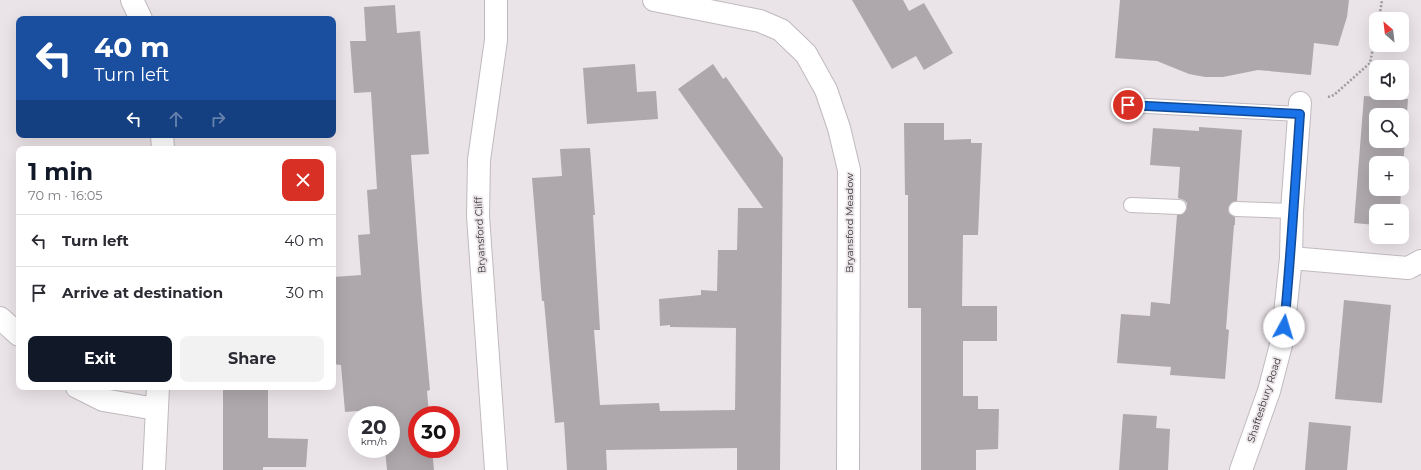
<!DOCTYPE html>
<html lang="en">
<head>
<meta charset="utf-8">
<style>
	body { margin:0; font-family:Montserrat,sans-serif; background:#f2f2f3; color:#2b2b33; height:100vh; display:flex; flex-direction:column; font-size:15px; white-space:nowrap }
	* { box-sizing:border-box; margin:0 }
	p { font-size:13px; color:#7c7c81 }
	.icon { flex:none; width:22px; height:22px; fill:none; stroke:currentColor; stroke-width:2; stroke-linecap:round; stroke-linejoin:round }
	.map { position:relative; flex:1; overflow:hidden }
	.details { position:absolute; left:16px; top:146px; width:320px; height:244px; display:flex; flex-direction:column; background:#fff; border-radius:8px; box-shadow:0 4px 16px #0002 }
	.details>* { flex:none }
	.guide { position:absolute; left:16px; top:16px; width:320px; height:122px; border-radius:8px; box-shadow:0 4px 16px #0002; background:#1a4fa0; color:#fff; overflow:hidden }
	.needle { width:26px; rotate:332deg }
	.controls { position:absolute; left:1369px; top:12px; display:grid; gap:8px }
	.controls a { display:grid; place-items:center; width:40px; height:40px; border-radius:8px; background:#fff; box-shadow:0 4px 16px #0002; font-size:20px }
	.speed { position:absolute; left:348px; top:406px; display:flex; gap:8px; font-size:20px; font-weight:700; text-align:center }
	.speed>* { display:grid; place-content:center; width:52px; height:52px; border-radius:50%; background:#fff; box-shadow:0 4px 16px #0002; line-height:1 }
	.speed small { font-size:10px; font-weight:400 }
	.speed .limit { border:6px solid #d22; background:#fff; color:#111 }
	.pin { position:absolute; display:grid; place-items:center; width:34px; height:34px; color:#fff; margin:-17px; border:2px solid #fff; border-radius:50%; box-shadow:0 1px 4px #0007 }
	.me { position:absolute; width:44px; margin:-22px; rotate:6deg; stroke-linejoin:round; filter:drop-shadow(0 0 3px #0008) }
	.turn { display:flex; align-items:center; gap:14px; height:84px; padding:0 12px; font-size:18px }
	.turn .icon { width:52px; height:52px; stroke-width:2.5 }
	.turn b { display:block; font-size:28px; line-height:34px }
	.lanes { display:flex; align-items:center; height:38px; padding:0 12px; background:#0003; justify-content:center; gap:20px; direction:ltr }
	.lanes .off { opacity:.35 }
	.round { display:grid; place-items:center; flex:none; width:42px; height:42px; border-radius:8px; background:#f2f2f3 }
	.headline { display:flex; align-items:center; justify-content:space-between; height:68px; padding:0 12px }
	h1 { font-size:24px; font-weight:700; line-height:30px; color:#111827 }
	.primary-button { display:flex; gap:8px; margin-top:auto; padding:8px 12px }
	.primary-button a { flex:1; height:46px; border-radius:8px; background:#111827; color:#fff; font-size:16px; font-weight:700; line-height:46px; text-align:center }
	.primary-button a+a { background:#f2f2f3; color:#2b2b33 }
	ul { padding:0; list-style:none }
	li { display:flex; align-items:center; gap:12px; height:52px; padding:0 12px; border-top:1px solid #e1e1e2 }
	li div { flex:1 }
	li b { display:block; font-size:15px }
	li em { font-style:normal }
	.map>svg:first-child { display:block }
	.building { fill:#aea8ad; fill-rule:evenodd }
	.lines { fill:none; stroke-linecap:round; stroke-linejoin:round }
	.lane-casing { stroke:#c0babf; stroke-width:16 }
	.street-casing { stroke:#c0babf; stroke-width:24 }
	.path { stroke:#9f9a9d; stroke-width:2.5; stroke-dasharray:2 2; stroke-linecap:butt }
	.lane { stroke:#fff; stroke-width:14 }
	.street { stroke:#fff; stroke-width:22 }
	.route-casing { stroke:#114b97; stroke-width:10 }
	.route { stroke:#1a73e8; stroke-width:7 }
	.labels { text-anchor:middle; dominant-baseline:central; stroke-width:3.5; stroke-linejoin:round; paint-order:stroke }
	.street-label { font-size:10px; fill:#353335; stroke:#eae3e8 }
</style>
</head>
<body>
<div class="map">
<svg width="1421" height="470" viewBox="0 0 1421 470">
	<rect width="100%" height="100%" fill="#eae3e8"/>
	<path class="building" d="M 852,0 L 903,0 L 909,11 L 924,3 L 953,53 L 924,70 L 916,56 L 892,69 Z
		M 1120,0 L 1349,0 L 1347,17 L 1338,46 L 1314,43 L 1311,75 L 1258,70 L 1223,77 L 1205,77 L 1189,74 L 1157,61 L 1115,58 Z
		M 395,5 L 397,33 L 420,31 L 429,154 L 411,155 L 422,302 L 430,390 L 427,391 L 429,415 L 417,415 L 417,449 L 432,449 L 434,470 L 387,470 L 385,449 L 391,449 L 391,415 L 383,415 L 382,409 L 345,412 L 341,365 L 333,364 L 333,277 L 361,275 L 358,235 L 370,234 L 367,190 L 377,189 L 371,92 L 354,93 L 350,41 L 366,41 L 364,7 Z
		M 635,64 L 637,92 L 656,91 L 658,119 L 587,124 L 583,68 Z
		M 713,64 L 723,79 L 726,77 L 783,158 L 780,470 L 737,470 L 737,448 L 606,450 L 607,470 L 567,470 L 564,422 L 555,423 L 544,301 L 542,301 L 532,178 L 562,176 L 560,149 L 590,148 L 595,215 L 593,215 L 600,330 L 594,330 L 600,405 L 659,403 L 660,411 L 735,410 L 736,328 L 670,327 L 670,325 L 660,326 L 659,299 L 701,295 L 701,290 L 717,291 L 718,250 L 737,250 L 738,208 L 763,208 L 678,89 Z
		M 1364,96 L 1408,99 L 1402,182 L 1402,163 L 1376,163 L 1376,189 L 1401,189 L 1400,211 L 1376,211 L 1376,225 L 1354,223 ZM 1376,115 L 1402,115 L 1402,141 L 1376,141 Z
		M 904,123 L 944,123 L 944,140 L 971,139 L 971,143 L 982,143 L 978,235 L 963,235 L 962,306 L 997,306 L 997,341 L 963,341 L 963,396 L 978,396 L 978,409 L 999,409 L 998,449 L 976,450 L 976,470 L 921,470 L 921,308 L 908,308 L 908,195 L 905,195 Z
		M 1199,127 L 1242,130 L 1237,201 L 1232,202 L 1228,208 L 1229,213 L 1235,217 L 1235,225 L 1234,225 L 1226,329 L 1229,330 L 1225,379 L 1170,375 L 1171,367 L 1117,363 L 1121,314 L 1150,316 L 1151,302 L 1170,304 L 1177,215 L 1183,214 L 1187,208 L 1187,203 L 1184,200 L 1178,198 L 1180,167 L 1150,165 L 1153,128 L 1199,131 Z
		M 1344,300 L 1391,305 L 1382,403 L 1335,399 Z
		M 223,387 L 268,387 L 268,438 L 308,439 L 306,467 L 263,467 L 263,470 L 223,470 Z
		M 1123,414 L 1157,416 L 1156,428 L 1170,429 L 1168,470 L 1119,470 Z
		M 1309,422 L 1351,426 L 1347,470 L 1305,470 Z"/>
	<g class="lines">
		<defs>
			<path id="lane" d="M 1128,105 L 1300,114
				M 1131,205 L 1179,207
				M 1236,209 L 1292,211"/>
			<path id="street" d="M 132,0 L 141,19
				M 496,0 L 496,40 L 479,160 L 478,216 L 496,470
				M 654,0 L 760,21 L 781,30 L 806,54 L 826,90 L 839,128 L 849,170 L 848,470
				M 162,135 L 163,149
				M 1291,258 L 1408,268 L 1421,261
				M 0,318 L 19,335
				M 77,387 L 103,400 L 156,409
				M 154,470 L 158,387
				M 1241,470 L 1269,391 L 1282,341 L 1291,258 L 1292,211 L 1300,103"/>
		</defs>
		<use href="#lane" class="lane-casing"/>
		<use href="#street" class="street-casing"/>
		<path class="path" d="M 1379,19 L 1382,0
			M 1328,97 L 1334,95 L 1370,63 L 1376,33"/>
		<use href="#lane" class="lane"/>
		<use href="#street" class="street"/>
	</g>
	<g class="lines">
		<defs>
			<path id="route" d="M 1128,105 L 1300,114 C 1295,185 1291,256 1284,327"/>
		</defs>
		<use href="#route" class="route-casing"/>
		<use href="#route" class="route"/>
	</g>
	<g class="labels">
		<g class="street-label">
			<text transform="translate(849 223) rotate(-90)">Bryansford Meadow</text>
			<text transform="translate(480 235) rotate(-93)">Bryansford Cliff</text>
			<text transform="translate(1264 400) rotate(-72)">Shaftesbury Road</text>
		</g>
	</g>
</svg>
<div class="controls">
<a><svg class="needle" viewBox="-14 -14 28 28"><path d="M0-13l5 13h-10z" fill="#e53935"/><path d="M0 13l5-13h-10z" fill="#7c7c81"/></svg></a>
<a><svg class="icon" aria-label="sound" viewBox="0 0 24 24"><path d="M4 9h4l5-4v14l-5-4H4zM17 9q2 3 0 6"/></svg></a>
<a><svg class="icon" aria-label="search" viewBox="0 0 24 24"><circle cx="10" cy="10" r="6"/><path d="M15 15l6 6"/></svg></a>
<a>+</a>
<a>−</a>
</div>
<div class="speed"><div>20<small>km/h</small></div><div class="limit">30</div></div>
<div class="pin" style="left:1128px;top:105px;background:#d93025"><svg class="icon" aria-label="arrive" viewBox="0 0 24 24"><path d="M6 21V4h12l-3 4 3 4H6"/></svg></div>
<svg class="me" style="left:1284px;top:327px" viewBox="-20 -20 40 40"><circle r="19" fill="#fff"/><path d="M0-13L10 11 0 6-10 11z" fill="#1a73e8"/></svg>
<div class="guide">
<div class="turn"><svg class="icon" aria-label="left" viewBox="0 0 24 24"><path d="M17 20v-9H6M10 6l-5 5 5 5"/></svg><div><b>40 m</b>Turn left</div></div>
<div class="lanes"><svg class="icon" aria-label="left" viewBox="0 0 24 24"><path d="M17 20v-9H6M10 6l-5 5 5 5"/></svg><svg class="icon off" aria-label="ahead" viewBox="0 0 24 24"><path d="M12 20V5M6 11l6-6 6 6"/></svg><svg class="icon off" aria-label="right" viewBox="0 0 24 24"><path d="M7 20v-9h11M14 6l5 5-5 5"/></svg></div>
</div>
<section class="details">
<div class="headline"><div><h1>1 min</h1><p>70 m · 16:05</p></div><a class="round" style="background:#d93025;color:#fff"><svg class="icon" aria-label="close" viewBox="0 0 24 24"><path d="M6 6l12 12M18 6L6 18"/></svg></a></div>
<ul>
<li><svg class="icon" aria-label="left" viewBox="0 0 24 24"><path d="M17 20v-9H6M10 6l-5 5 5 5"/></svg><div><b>Turn left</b></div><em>40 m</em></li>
<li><svg class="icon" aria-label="arrive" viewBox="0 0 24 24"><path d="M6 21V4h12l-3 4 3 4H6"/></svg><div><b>Arrive at destination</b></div><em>30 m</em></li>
</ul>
<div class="primary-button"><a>Exit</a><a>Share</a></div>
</section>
</div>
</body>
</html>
